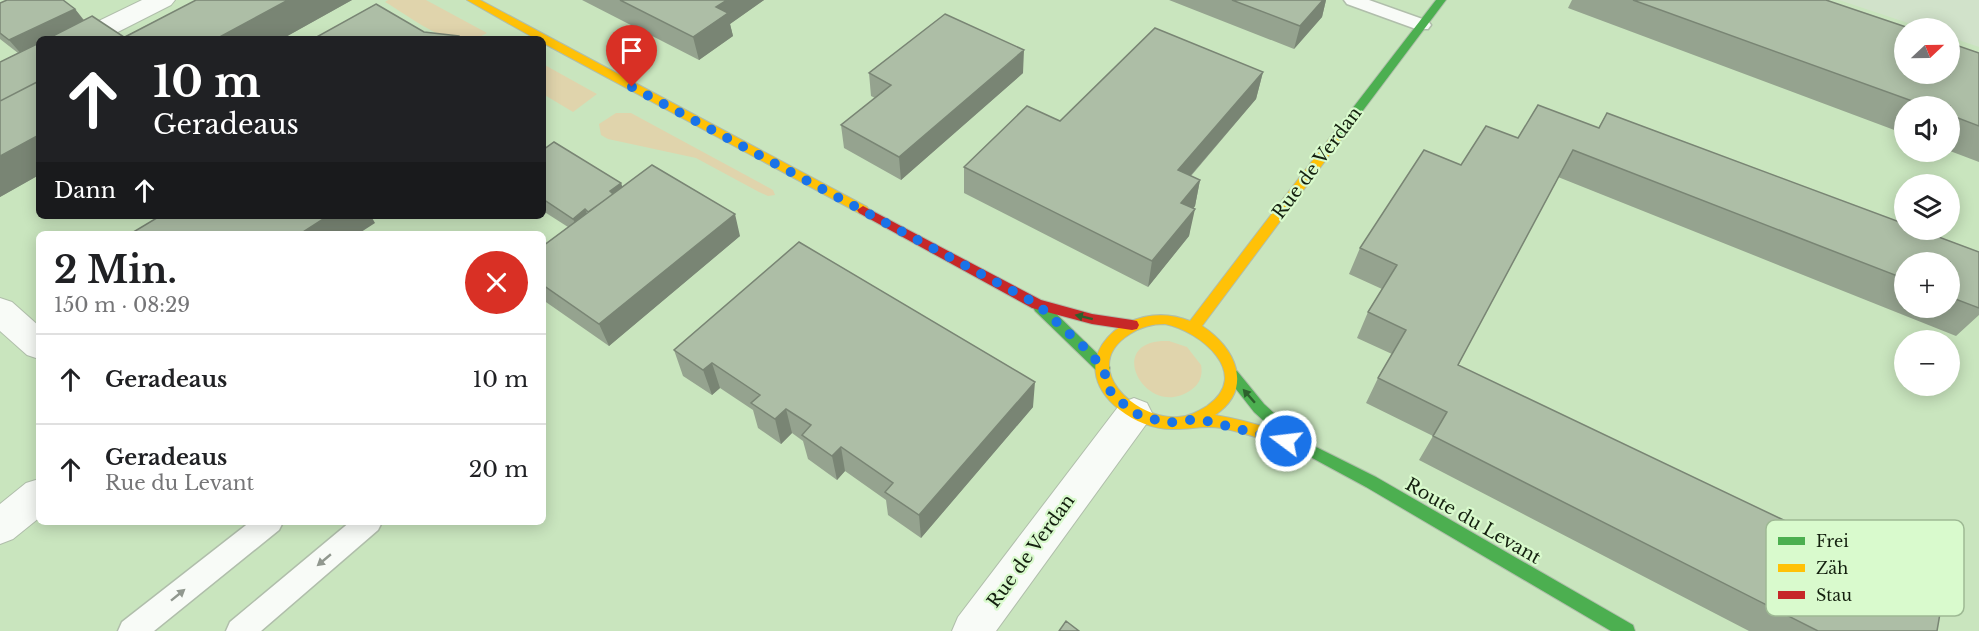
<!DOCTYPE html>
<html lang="de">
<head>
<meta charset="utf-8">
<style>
	body { margin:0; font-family:"Libre Baskerville",serif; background:#f6f6f6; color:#202124; height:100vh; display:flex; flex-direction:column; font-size:22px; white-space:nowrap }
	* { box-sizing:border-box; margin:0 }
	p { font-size:20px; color:#757577 }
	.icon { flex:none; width:33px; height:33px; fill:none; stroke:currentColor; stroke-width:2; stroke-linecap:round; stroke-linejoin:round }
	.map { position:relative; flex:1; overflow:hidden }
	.panel { position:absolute; left:36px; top:231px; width:510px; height:294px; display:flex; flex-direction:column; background:#fff; border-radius:9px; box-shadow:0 3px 15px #0003 }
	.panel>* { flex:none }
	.guide { position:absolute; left:36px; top:36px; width:510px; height:183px; border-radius:9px; box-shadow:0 3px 15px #0003; background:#202124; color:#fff; overflow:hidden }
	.needle { width:39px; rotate:68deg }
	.fabs { position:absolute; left:1894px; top:18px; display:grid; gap:12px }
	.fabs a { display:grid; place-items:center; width:66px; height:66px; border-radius:50%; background:#fff; box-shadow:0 3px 15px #0003; font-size:30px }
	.pin { position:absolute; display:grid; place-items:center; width:51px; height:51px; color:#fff; margin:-62px -26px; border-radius:50% 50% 50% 0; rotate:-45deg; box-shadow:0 0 6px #0007 }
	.pin .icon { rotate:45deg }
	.me { position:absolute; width:66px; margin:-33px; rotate:285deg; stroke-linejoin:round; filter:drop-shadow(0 0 4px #0008) }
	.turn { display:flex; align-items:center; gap:21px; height:126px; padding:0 18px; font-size:27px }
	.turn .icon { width:78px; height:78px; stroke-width:2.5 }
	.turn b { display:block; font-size:42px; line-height:51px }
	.then { display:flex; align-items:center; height:57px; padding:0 18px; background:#0003; gap:12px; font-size:22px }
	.round { display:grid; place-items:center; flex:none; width:63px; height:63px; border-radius:32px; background:#f6f6f6 }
	.head { display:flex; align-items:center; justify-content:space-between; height:102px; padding:0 18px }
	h1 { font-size:36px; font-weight:800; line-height:45px }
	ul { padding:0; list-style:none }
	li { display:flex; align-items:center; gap:18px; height:90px; padding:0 18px; border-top:2px solid #e0e0e0 }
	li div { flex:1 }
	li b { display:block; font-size:22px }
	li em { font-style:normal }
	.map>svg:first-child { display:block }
	.built { fill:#c9e5be; fill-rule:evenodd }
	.green { fill:#e0d4ac }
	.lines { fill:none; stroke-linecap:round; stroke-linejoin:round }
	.lane-casing { stroke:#b0beab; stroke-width:3 }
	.street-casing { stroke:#b0beab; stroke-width:2 }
	.fast-casing { stroke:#b0beab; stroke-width:2 }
	.slow-casing { stroke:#b0beab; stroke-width:2 }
	.jam-casing { stroke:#b0beab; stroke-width:2 }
	.lane { fill:#f8fbf7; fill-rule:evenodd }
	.street { fill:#f8fbf7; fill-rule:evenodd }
	.fast { fill:#4caf50; fill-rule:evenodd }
	.slow { fill:#ffc107; fill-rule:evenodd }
	.jam { fill:#c62828; fill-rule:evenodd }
	.wall { fill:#95a38f; fill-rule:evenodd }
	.shaded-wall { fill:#798574 }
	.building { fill:#adbea6; stroke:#798574; stroke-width:1.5 }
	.oneway { fill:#2d602c }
	.oneway2 { fill:#91988f }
	.route { stroke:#1a73e8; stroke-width:10; stroke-dasharray:0 18 }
	.labels { text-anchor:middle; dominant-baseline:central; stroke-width:4.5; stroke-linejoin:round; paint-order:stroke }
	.street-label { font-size:18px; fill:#14200f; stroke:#d9facd }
	.key { fill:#d9facd; stroke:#9eb994; stroke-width:1.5 }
	.key-label { font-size:16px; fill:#14200f }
</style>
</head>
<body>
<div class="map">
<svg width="1979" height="631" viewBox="0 0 1979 631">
	<rect width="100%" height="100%" fill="#d1e2ca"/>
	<path class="built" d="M 0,0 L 1839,0 L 1923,28 L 1905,28 L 1905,74 L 1950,74 L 1950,37 L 1979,47 L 1979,631 L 0,631 ZM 39,39 L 543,39 L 543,216 L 39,216 ZM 1905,106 L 1950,106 L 1950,152 L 1905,152 ZM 1905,184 L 1950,184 L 1950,230 L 1905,230 ZM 39,234 L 543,234 L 543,522 L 39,522 ZM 1905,262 L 1950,262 L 1950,308 L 1905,308 ZM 1905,340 L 1950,340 L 1950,386 L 1905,386 Z"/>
	<path class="green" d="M 388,0 L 426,0 L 487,33 C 452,54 415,19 385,2 Z
		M 543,64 L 597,94 L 573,112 L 543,94 Z
		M 616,113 L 631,113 L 773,190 L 775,195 L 768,196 L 759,192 L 696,158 L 608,139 L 601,135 L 599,124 Z
		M 1169,341 L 1187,347 L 1201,365 C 1203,375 1200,384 1191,390 C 1146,422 1101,338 1169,341 Z"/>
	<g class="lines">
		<defs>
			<path id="lane" d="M 1344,0 L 1369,0 L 1428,21 L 1431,25 L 1428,29 L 1416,29 L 1347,4 Z
				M 250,522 L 283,522 L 279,530 L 154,631 L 118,631 L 122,622 Z
				M 350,522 L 382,522 L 378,530 L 261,631 L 226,631 L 230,622 Z"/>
			<path id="street" d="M 142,0 L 175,0 L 171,5 L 104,39 L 70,39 L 74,33 Z
				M 0,298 L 12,302 L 39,326 L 39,359 L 27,355 L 0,331 Z
				M 1134,398 L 1147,403 L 1152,413 L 1147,423 L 996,631 L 952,631 L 958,617 L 1121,403 Z
				M 39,479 L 39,518 L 13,539 L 0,544 L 0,504 L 26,483 Z"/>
			<path id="fast" d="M 1436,0 L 1446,0 L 1340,141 L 1332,141 L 1330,138 L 1332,135 Z
				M 1040,302 L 1045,303 L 1108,364 L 1110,368 L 1108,372 L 1098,372 L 1035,311 L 1033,307 L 1035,303 Z
				M 1232,369 L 1237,371 L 1264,404 L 1300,437 L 1302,441 L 1300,445 L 1295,447 L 1290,445 L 1254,412 L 1225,375 L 1227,371 Z
				M 1308,443 L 1376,477 L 1633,625 L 1635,631 L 1611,631 L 1366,487 L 1303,453 L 1301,449 L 1303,445 Z"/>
			<path id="slow" d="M 467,0 L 480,0 L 867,207 L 869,210 L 863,214 L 859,213 L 543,43 L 543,39 L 536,39 Z
				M 1336,134 L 1340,135 L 1342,138 L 1340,141 L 1202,326 C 1235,347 1255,388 1215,415 C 1249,421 1282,431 1313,445 L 1315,449 L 1313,453 L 1308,455 C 1279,445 1252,434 1221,428 C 1204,425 1192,429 1175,429 C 1156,430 1135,422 1120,410 C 1057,361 1127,295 1190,321 L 1332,135 ZM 1165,324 C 1200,331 1253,374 1207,406 C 1197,412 1190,416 1178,417 C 1134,420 1078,366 1130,334 C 1141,327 1152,324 1165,324 Z"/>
			<path id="jam" d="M 863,206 L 1041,300 L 1092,314 L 1132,320 L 1137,321 L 1139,325 L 1137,329 L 1132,330 L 1092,324 L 1032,308 L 859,213 L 857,210 Z"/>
		</defs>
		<use href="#lane" class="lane-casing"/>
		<use href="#street" class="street-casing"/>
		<use href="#fast" class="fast-casing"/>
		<use href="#slow" class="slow-casing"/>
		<use href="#jam" class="jam-casing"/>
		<use href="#lane" class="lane"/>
		<use href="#street" class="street"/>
		<use href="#fast" class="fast"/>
		<use href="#slow" class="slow"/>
		<use href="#jam" class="jam"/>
	</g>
	<path class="wall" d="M 196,0 L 352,0 L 282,39 L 39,39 L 39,175 L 0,197 L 0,62 L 18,53 L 0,39 L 0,3 L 75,9 L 84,20 L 124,37 Z
		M 582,0 L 764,0 L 730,24 L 733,36 L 699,60 Z
		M 1169,0 L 1326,0 L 1322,17 L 1294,49 Z
		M 1572,0 L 1826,0 L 1979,53 L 1979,162 L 1950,151 L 1950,106 L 1905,106 L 1905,134 L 1568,8 Z
		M 1263,72 L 1256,99 L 1191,176 L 1200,180 L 1195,206 L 1193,209 L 1189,236 L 1148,287 L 964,193 L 964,167 L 1060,121 Z
		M 869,73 L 1023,73 L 901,180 L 844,148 L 841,125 L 875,98 L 871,96 Z
		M 1607,113 L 1979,252 L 1979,315 L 1956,336 L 1558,177 L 1458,365 L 1937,631 L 1749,631 L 1419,460 L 1433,436 L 1366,403 L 1378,378 L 1392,354 L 1357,338 L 1368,312 L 1382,289 L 1349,274 L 1360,248 L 1461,165 L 1598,128 ZM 1905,262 L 1950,262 L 1950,308 L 1905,308 Z
		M 543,150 L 621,183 L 622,187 L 740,236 L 609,346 L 543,300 L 543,246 L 568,227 L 543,211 Z
		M 674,350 L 1033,407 L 921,538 L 888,515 L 886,500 L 845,471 L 837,480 L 808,459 L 803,441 L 792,433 L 781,444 L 758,428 L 753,410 L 720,388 L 712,395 L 683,376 Z"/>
	<path class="shaded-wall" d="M 288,0 L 352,0 L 282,39 L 216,39 Z
		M 727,0 L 764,0 L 730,24 L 733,36 L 699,60 L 693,37 L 716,7 Z
		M 1323,0 L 1326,0 L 1322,17 L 1294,49 L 1300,26 Z
		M 75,9 L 88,26 L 61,39 L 39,39 L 39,50 L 24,57 L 9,40 Z
		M 1024,50 L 1023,73 L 901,180 L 899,157 Z
		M 1263,72 L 1256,99 L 1173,196 L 1178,170 Z
		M 39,135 L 39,175 L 0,197 L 0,156 Z
		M 1200,180 L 1195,206 L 1176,230 L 1181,203 Z
		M 621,183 L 627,200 L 621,204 L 610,191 Z
		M 585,209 L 592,226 L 580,235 L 573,219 Z
		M 1195,209 L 1189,236 L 1148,287 L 1152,261 Z
		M 735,214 L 740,236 L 609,346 L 599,324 Z
		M 328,216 L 371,216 L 375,223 L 358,234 L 300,234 Z
		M 712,363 L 720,388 L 712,395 L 703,370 Z
		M 1035,382 L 1033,407 L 921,538 L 919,515 Z
		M 786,409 L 792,433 L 781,444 L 775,419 Z
		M 841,447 L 845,471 L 837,480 L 832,456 Z"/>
	<path class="building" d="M 7,0 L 63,0 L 75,9 L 9,40 L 0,33 L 0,3 Z
		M 196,0 L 288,0 L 216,39 L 121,39 Z
		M 620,0 L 727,0 L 716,7 L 728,13 L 693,37 Z
		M 1232,0 L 1323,0 L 1300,26 Z
		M 1633,0 L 1826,0 L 1909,28 L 1905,28 L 1905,74 L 1950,74 L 1950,43 L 1979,53 L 1979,126 L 1950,115 L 1950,106 L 1926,106 Z
		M 376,4 L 424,32 L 459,36 L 462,39 L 313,39 Z
		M 945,14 L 1024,50 L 899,157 L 841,125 L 891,85 L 869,73 Z
		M 92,16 L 124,37 L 121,39 L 47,39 Z
		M 1155,28 L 1263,72 L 1178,170 L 1200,180 L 1181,203 L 1195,209 L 1152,261 L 964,167 L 1027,106 L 1060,121 Z
		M 39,43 L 39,81 L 0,101 L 0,62 Z
		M 39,81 L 39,135 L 0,156 L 0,101 Z
		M 1538,105 L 1599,128 L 1607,113 L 1905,224 L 1905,230 L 1920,230 L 1979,252 L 1979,308 L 1950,297 L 1950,262 L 1905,262 L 1905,279 L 1573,150 L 1458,365 L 1943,596 L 1937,631 L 1818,631 L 1433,436 L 1447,412 L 1378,378 L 1406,330 L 1368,312 L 1397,265 L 1360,248 L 1424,150 L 1461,165 L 1486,126 L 1518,138 Z
		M 554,142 L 621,183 L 610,191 L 613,194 L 588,212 L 585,209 L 573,219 L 543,199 L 543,150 Z
		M 652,165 L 735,214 L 599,324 L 543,285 L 543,246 Z
		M 160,216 L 328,216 L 300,234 L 130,234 Z
		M 799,242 L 1035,382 L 919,515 L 885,492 L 893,483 L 841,447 L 832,456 L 802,435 L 811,425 L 786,409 L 775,419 L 751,403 L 760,395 L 712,363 L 703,370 L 674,350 Z
		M 1066,621 L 1079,631 L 1059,631 Z"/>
	<defs><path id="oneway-solid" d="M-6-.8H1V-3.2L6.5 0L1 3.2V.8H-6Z" transform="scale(1.5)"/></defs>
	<g class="oneway">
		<use href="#oneway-solid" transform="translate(1084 317) rotate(-166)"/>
		<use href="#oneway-solid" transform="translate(1249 396) rotate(-131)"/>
	</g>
	<g class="oneway2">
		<use href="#oneway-solid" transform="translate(324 560) rotate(140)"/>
		<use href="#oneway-solid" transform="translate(178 595) rotate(-39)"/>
	</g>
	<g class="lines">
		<path class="route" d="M 632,87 L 1037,304 L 1087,350 L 1103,368 L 1111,393 L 1134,413 L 1166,423 L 1199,419 L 1286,441"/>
	</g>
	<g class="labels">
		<g class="street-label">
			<text transform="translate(1317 163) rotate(-53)">Rue de Verdan</text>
			<text transform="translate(1473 521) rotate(30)">Route du Levant</text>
			<text transform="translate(1031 551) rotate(-54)">Rue de Verdan</text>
		</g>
	</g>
	<rect x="1766" y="520" width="198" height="96" rx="9" class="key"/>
	<rect x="1778" y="537" width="27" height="8" fill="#4caf50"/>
	<rect x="1778" y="564" width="27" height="8" fill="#ffc107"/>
	<rect x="1778" y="591" width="27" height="8" fill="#c62828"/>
	<g class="key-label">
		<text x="1816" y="547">Frei</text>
		<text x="1816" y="574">Zäh</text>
		<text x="1816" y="601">Stau</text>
	</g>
</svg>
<div class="fabs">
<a><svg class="needle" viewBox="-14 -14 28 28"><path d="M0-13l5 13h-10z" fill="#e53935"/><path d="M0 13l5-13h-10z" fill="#757577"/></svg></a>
<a><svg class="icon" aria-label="sound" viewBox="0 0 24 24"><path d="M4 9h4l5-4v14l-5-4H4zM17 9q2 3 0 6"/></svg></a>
<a><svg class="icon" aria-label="layers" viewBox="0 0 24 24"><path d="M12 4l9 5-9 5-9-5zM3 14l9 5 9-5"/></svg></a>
<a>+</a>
<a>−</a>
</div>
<div class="pin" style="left:632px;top:87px;background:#d93025"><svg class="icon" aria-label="arrive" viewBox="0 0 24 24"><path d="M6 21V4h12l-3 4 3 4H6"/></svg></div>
<svg class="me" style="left:1286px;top:441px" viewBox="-20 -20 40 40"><circle r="17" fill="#1a73e8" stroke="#fff" stroke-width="3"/><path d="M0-11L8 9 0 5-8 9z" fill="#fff"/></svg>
<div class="guide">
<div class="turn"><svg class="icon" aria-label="ahead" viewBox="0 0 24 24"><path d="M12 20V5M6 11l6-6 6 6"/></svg><div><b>10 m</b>Geradeaus</div></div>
<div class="then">Dann<svg class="icon" aria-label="ahead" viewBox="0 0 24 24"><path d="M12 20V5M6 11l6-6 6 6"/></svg></div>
</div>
<section class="panel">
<div class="head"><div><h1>2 Min.</h1><p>150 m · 08:29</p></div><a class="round" style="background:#d93025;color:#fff"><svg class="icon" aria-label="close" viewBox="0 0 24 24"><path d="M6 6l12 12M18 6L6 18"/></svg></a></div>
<ul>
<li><svg class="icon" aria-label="ahead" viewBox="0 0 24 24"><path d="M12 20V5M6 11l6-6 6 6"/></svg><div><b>Geradeaus</b></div><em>10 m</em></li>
<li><svg class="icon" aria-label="ahead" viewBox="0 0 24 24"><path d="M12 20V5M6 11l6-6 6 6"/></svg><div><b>Geradeaus</b><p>Rue du Levant</p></div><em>20 m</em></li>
</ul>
</section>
</div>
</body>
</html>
